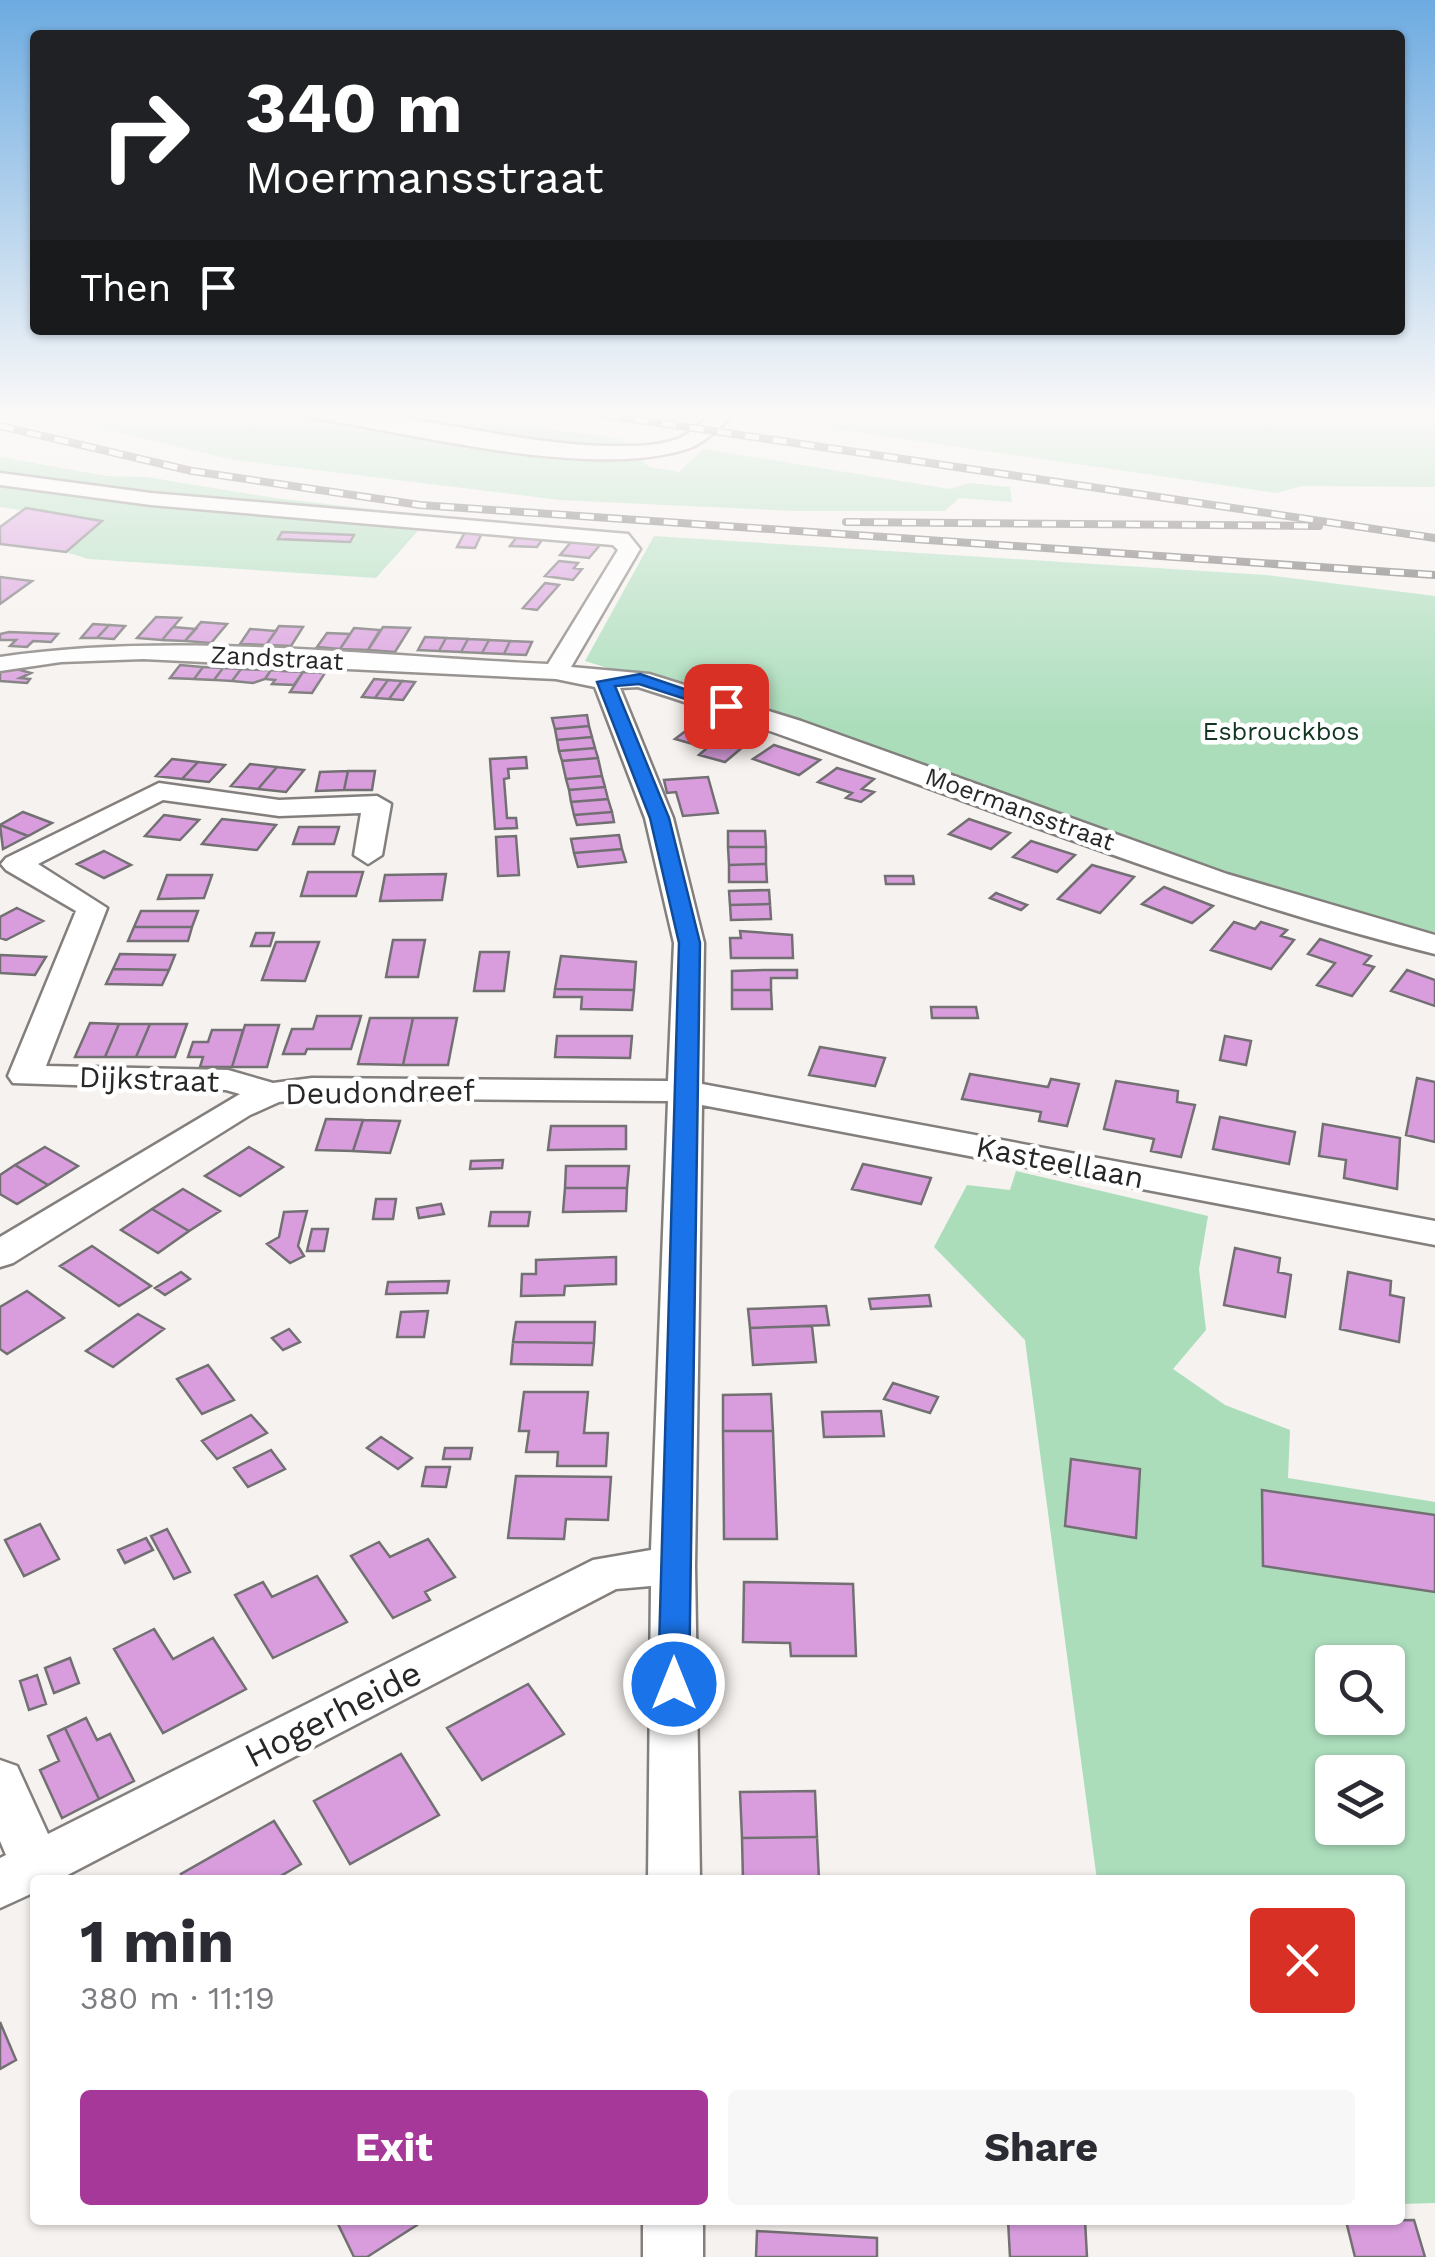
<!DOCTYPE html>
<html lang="en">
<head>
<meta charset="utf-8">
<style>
	body { margin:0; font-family:"Work Sans",sans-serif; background:#f7f7f7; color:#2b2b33; height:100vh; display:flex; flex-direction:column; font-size:38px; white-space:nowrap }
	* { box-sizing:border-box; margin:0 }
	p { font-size:32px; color:#7c7c81 }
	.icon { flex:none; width:55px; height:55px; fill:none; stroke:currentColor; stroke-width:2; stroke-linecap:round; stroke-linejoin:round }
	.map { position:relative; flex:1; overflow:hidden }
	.drawer { position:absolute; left:30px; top:1875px; width:1375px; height:350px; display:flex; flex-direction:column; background:#fff; border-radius:10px; box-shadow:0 2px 8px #0004 }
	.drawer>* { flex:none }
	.guide { position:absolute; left:30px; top:30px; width:1375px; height:305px; border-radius:10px; box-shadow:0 2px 8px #0004; background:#202124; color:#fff; overflow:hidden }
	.tools { position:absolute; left:1315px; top:1645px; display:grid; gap:20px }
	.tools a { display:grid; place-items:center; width:90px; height:90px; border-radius:10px; background:#fff; box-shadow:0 2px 8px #0004; font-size:50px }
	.pin { position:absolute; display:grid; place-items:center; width:85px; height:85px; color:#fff; margin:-42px; border-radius:20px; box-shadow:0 5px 15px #0006 }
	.me { position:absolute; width:110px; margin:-55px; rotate:0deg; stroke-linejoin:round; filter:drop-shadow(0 0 8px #0008) }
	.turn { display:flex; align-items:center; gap:35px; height:210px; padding:0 50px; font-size:45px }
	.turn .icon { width:130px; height:130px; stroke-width:2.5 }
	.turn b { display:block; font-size:70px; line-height:85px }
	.then { display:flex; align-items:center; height:95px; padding:0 50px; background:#0003; gap:20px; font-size:38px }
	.round { display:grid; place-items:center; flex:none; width:105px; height:105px; border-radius:10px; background:#f7f7f7 }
	.head { display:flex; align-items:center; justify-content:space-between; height:170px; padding:0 50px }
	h1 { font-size:60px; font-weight:700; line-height:75px }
	.cta { display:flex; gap:20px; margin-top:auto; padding:20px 50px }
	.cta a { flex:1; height:115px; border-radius:10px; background:#a53898; color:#fff; font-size:40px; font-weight:700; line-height:115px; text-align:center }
	.cta a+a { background:#f7f7f7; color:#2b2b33 }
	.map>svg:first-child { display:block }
	.green { fill:#abddbb; fill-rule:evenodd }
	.building { fill:#d99dde; stroke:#737073; stroke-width:2.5 }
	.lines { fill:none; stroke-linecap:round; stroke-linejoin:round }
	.minor-casing { stroke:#837f7d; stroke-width:5 }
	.minor { fill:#fff; fill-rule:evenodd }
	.rail-casing { stroke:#6a6766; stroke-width:8 }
	.rail { stroke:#fff; stroke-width:5; stroke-dasharray:14; stroke-linecap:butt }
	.route { fill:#1a73e8; stroke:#114b97; stroke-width:2.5 }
	.labels { text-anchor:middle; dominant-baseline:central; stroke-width:9; stroke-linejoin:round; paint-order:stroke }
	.far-street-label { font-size:25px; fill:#292726; stroke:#fff }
	.far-park-label { font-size:25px; fill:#113520; stroke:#fff }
	.street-label { font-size:30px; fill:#292726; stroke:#fff }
	.near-street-label { font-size:35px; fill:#292726; stroke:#fff }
</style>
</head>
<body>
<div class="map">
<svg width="1435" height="2257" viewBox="0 0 1435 2257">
	<rect width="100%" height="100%" fill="#f6f2ef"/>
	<path class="green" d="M 31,411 L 424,411 L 621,439 L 649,467 L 679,472 L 703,449 L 950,489 L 969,483 L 1010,487 L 1012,502 L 959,498 L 945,511 L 795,511 L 560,500 L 234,460 Z
		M 800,411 L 900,417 L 903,411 L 1435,411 L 1435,487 L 1302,486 L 1277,493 L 800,424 L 811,412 Z
		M 0,457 L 107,476 L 147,477 L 275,498 L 431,516 L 376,578 L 88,559 L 66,552 L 100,521 L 0,507 Z
		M 654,536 L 1266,575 L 1435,596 L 1435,936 L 1263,887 L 902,759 L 585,661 Z
		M 1016,1171 L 1208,1216 L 1199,1269 L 1206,1330 L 1173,1369 L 1225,1405 L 1290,1430 L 1288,1478 L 1435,1502 L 1435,2203 L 1400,2204 L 1400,1880 L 1097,1880 L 1025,1340 L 934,1247 L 967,1185 L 1010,1190 ZM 1332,1662 L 1388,1662 L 1388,1718 L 1332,1718 ZM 1332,1772 L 1388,1772 L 1388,1828 L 1332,1828 Z"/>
	<path class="building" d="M 26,508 L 102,521 L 66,552 L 0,544 L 0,527 Z
		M 282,532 L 354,535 L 350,542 L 278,539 Z
		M 465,532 L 481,535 L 475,548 L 457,547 Z
		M 519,534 L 544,537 L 537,547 L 510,546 Z
		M 571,542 L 600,545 L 589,558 L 560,555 Z
		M 559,561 L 578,563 L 574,568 L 582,569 L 573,580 L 545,576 Z
		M 0,577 L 32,581 L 0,604 Z
		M 545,583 L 559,585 L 537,610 L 523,608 Z
		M 156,617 L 181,618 L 162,640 L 137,638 Z
		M 201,622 L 227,624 L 211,643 L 185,641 Z
		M 93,624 L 109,625 L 97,638 L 81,638 Z
		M 109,625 L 125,626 L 114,639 L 97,638 Z
		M 279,626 L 303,627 L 291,646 L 266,645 Z
		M 173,627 L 196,629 L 185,641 L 162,640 Z
		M 383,627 L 410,628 L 395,652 L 368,650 Z
		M 354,628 L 380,630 L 368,650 L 340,649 Z
		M 250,629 L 276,631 L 266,645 L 240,644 Z
		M 9,632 L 58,634 L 51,642 L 33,641 L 27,647 L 10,646 L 16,640 L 0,640 L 0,634 Z
		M 327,633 L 350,634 L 340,649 L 317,647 Z
		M 425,637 L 446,638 L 439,651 L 418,650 Z
		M 446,638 L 468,639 L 461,652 L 439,651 Z
		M 468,639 L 489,640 L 482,653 L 461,652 Z
		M 489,640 L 510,641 L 504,654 L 482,653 Z
		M 510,641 L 532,642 L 526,655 L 504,654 Z
		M 180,665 L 203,667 L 194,679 L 170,678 Z
		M 203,667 L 223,668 L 214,680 L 194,679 Z
		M 13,668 L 31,673 L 20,678 L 30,679 L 27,683 L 0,681 L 0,671 Z
		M 223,668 L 241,669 L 232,681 L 214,680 Z
		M 241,669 L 262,670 L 271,670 L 265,679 L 253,683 L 232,681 Z
		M 271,670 L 281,671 L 303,672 L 294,685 L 272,684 L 275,680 L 265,679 Z
		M 303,672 L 325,673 L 312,693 L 290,692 Z
		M 374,679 L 388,680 L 375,698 L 362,697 Z
		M 388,680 L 402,681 L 389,699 L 375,698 Z
		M 402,681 L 415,682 L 403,700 L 389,699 Z
		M 587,715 L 589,726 L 555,729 L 552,718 Z
		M 703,718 L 757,735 L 725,762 L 699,755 L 707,748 L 675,739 Z
		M 589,726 L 592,737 L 557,740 L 555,729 Z
		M 592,737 L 595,748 L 559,751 L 557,740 Z
		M 774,745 L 820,760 L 799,775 L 753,759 Z
		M 595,748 L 598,758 L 562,761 L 559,751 Z
		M 526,757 L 527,768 L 508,769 L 509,778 L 504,779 L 507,818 L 516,818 L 517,828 L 495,829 L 490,759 Z
		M 598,758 L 602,776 L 566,779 L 562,761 Z
		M 172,759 L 198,762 L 182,779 L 156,776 Z
		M 198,762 L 225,765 L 209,782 L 182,779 Z
		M 250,764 L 277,767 L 258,789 L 231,786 Z
		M 277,767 L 304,770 L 286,792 L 258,789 Z
		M 837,768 L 874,779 L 862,789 L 874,792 L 861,802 L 846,798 L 852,793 L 818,782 Z
		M 348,771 L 344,790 L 316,791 L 320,772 Z
		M 348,771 L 375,771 L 372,790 L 344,790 Z
		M 602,776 L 605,787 L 569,790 L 566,779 Z
		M 708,777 L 718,813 L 683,816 L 676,792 L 667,793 L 664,780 Z
		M 605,787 L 608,799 L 571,802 L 569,790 Z
		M 608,799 L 612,812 L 574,815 L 571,802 Z
		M 23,812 L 52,823 L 28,836 L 0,825 Z
		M 612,812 L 614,822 L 577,825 L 574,815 Z
		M 164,815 L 199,820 L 180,840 L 145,836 Z
		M 222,819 L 276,825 L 257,850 L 202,844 Z
		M 969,819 L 1010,833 L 991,849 L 949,834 Z
		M 0,825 L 28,836 L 3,849 Z
		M 299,827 L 339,827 L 334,844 L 293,844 Z
		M 728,831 L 765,831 L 766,847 L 728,847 Z
		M 619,835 L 622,849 L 574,853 L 571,839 Z
		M 516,836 L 519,875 L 498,876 L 496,837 Z
		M 1031,841 L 1075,855 L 1057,872 L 1013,857 Z
		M 728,847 L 766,847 L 766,864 L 729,865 Z
		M 622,849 L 626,862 L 578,867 L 574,853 Z
		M 104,851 L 131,865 L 104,878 L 77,864 Z
		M 766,864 L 767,882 L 729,882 L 729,865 Z
		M 1092,865 L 1134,877 L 1100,913 L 1058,899 Z
		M 308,872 L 363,872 L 356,896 L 301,896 Z
		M 446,874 L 442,900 L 380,901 L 385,875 Z
		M 167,875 L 212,875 L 204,898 L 158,899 Z
		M 885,876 L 913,876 L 914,884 L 886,884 Z
		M 1164,887 L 1213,906 L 1192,923 L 1142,904 Z
		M 769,890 L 770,904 L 730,905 L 729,891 Z
		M 996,893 L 1027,905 L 1021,910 L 990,898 Z
		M 770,904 L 771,919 L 731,920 L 730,905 Z
		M 17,908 L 43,921 L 6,940 L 0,938 L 0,917 Z
		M 141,911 L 198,911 L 192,927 L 134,927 Z
		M 1234,922 L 1255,929 L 1261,922 L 1287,930 L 1281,936 L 1294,940 L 1271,969 L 1211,950 Z
		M 134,927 L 192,927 L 188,941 L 128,941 Z
		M 740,931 L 792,935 L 793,958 L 731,958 L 730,938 L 741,938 Z
		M 256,933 L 274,933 L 270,946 L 251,946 Z
		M 1320,939 L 1371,956 L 1364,964 L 1374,967 L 1352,996 L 1317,985 L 1335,963 L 1308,954 Z
		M 393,940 L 425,940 L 418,977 L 386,977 Z
		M 276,942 L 319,942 L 305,981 L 262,980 Z
		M 480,952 L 509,952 L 504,991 L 474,991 Z
		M 120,954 L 175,955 L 169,970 L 113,969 Z
		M 0,955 L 46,957 L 35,975 L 0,973 Z
		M 561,956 L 636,962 L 634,990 L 555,989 Z
		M 113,969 L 169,970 L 162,985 L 106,984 Z
		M 764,970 L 797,970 L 797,978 L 771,978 L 771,990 L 732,990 L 732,971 Z
		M 1407,970 L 1435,980 L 1435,1006 L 1391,991 Z
		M 555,989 L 634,990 L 632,1010 L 581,1009 L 582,997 L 554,997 Z
		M 732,990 L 771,990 L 772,1009 L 732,1009 Z
		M 931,1007 L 976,1007 L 978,1018 L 932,1018 Z
		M 317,1016 L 361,1016 L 351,1049 L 307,1049 L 305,1054 L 283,1054 L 292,1029 L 313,1029 Z
		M 370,1018 L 413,1018 L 403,1065 L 358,1064 Z
		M 413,1018 L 457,1018 L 448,1065 L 403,1065 Z
		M 90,1023 L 119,1024 L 105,1057 L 75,1057 Z
		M 119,1024 L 150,1024 L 136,1057 L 105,1057 Z
		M 150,1024 L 187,1024 L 175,1057 L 136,1057 Z
		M 245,1025 L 279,1025 L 267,1067 L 232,1067 Z
		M 212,1030 L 243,1030 L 232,1067 L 200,1067 L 203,1057 L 188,1057 L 193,1042 L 208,1042 Z
		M 557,1036 L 632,1036 L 630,1058 L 555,1057 Z
		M 1225,1036 L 1251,1041 L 1246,1065 L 1220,1060 Z
		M 820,1047 L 885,1058 L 875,1086 L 809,1075 Z
		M 970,1074 L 1048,1087 L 1051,1079 L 1079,1084 L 1067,1126 L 1039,1121 L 1041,1112 L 962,1099 Z
		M 1417,1078 L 1435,1082 L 1435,1142 L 1406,1135 Z
		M 1116,1081 L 1178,1091 L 1177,1102 L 1195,1105 L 1181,1157 L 1151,1151 L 1154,1139 L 1104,1129 Z
		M 1220,1117 L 1295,1132 L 1289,1164 L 1213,1149 Z
		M 326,1119 L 363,1120 L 353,1151 L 316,1150 Z
		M 363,1120 L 400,1121 L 390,1153 L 353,1151 Z
		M 1323,1124 L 1400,1138 L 1397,1189 L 1344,1178 L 1346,1160 L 1319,1156 Z
		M 551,1126 L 626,1126 L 626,1149 L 548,1150 Z
		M 45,1147 L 78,1166 L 48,1185 L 15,1165 Z
		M 249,1147 L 283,1167 L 240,1196 L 205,1176 Z
		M 503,1160 L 502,1168 L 470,1169 L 471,1161 Z
		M 863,1164 L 931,1178 L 921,1204 L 852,1189 Z
		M 15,1165 L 48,1185 L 17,1204 L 0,1194 L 0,1175 Z
		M 566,1166 L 629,1166 L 627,1188 L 565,1188 Z
		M 565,1188 L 627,1188 L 626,1211 L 563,1212 Z
		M 183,1189 L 220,1211 L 189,1231 L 152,1209 Z
		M 376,1199 L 396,1199 L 393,1219 L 373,1219 Z
		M 441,1204 L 444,1214 L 419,1218 L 417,1208 Z
		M 152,1209 L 189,1231 L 158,1253 L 121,1230 Z
		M 307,1211 L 298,1246 L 304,1256 L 290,1263 L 267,1244 L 279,1237 L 284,1212 Z
		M 491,1212 L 530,1212 L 528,1226 L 489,1226 Z
		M 312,1229 L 328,1229 L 324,1251 L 307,1251 Z
		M 92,1246 L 151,1286 L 119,1306 L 60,1266 Z
		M 1235,1248 L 1280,1258 L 1278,1272 L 1291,1275 L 1285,1317 L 1224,1305 Z
		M 616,1257 L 616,1284 L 565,1286 L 564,1295 L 521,1296 L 522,1274 L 536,1274 L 536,1260 Z
		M 181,1272 L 190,1279 L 165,1295 L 155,1288 Z
		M 1348,1272 L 1391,1281 L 1390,1295 L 1404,1298 L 1399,1342 L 1340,1329 Z
		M 449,1281 L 447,1293 L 386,1294 L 388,1282 Z
		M 27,1291 L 64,1318 L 7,1354 L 0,1349 L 0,1307 Z
		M 929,1295 L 931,1306 L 871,1309 L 869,1299 Z
		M 826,1306 L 829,1325 L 750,1328 L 748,1309 Z
		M 428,1311 L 424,1337 L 397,1337 L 401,1312 Z
		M 138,1314 L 164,1329 L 113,1367 L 86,1351 Z
		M 516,1322 L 595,1322 L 594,1343 L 513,1342 Z
		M 812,1326 L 816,1362 L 753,1365 L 750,1328 Z
		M 289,1329 L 300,1342 L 283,1350 L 272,1338 Z
		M 513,1342 L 594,1343 L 592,1365 L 511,1364 Z
		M 208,1365 L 234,1400 L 202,1414 L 177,1379 Z
		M 893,1383 L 938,1397 L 930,1413 L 884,1399 Z
		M 524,1392 L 588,1392 L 584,1433 L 608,1433 L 606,1466 L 557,1466 L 558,1452 L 526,1452 L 529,1431 L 519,1431 Z
		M 771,1394 L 773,1431 L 723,1431 L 723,1395 Z
		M 881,1411 L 884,1436 L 824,1437 L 822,1412 Z
		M 251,1415 L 267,1433 L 217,1459 L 202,1441 Z
		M 723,1431 L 773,1431 L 777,1539 L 724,1539 Z
		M 381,1437 L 412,1458 L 398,1469 L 367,1448 Z
		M 445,1448 L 472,1448 L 470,1459 L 443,1459 Z
		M 271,1450 L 285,1469 L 248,1487 L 234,1468 Z
		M 1071,1459 L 1140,1469 L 1136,1538 L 1065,1526 Z
		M 426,1467 L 450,1467 L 446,1487 L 422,1486 Z
		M 516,1476 L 611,1477 L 608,1520 L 566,1519 L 564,1539 L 508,1538 Z
		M 1262,1490 L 1435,1515 L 1435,1592 L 1263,1566 Z
		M 40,1524 L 59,1559 L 24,1576 L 5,1540 Z
		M 167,1529 L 190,1572 L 174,1579 L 151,1536 Z
		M 146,1538 L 153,1550 L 125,1563 L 118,1550 Z
		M 428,1539 L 455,1577 L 425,1592 L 430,1600 L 393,1618 L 351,1556 L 379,1542 L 390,1557 Z
		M 317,1576 L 347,1622 L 273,1658 L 235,1595 L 263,1582 L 272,1597 Z
		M 744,1582 L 853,1584 L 856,1656 L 791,1656 L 790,1643 L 743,1642 Z
		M 154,1629 L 173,1659 L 213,1638 L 246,1689 L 163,1733 L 114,1649 Z
		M 70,1658 L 79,1683 L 54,1693 L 45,1668 Z
		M 37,1675 L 46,1704 L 29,1710 L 20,1681 Z
		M 528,1684 L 564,1734 L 482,1780 L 447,1728 Z
		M 86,1718 L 97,1740 L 110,1734 L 134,1781 L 99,1799 L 65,1728 Z
		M 65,1728 L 99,1799 L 62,1818 L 40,1770 L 59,1761 L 48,1736 Z
		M 401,1754 L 439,1815 L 350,1864 L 314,1801 Z
		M 815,1791 L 817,1837 L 742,1838 L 740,1792 Z
		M 274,1821 L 301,1864 L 274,1880 L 185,1880 L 181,1874 Z
		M 817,1837 L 819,1880 L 743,1880 L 742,1838 Z
		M 0,2022 L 16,2060 L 0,2069 Z
		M 336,2220 L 415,2220 L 417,2225 L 367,2257 L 354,2257 Z
		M 1008,2220 L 1085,2220 L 1087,2257 L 1010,2257 Z
		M 1414,2220 L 1425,2257 L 1355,2257 L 1346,2221 Z
		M 757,2231 L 877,2238 L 877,2257 L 756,2257 Z"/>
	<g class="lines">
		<defs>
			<path id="minor" d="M 299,411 C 402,408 503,443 606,446 C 628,446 653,447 675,440 C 702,431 702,410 735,411 C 723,425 705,443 687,449 C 591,480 411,433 309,417 Z
				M 0,473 L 151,493 L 628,534 L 640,549 L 571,667 L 649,674 L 801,721 L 1227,874 L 1435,935 L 1435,954 C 1163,887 905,771 638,687 L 620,688 L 673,818 L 704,943 L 702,1084 L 1435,1221 L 1435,1245 L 702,1105 L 695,1566 L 700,1880 L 648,1880 L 651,1586 L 616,1589 L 58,1880 L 35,1880 L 35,1892 L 0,1908 L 0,1858 L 6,1855 L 0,1841 L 0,1760 L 17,1766 L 48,1834 L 593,1560 L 651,1550 L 668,1101 L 312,1098 L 279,1102 L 250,1115 L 13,1263 L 0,1267 L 0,1237 L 240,1094 L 226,1090 L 13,1083 L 8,1076 L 76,911 L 6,870 L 1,864 L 6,858 L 159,783 L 279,800 L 377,796 L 391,804 L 382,855 L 368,864 L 354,855 L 361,813 L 279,816 L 163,800 L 38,864 L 107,908 L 46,1066 L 228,1070 L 273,1083 L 312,1078 L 668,1081 L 674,943 L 645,818 L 595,687 L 556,679 L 143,659 L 61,662 L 0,671 L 0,657 C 176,631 370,656 548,664 L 618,550 L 613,545 L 151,505 L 0,485 Z
				M 643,2220 L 703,2220 L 703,2257 L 643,2257 Z"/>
		</defs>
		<use href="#minor" class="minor-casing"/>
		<use href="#minor" class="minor"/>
		<defs>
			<path id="rail" d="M 579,411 L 1435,538
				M 0,426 L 192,471 L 420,505 L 1435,575
				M 846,522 L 1319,526"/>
		</defs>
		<use href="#rail" class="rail-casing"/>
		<use href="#rail" class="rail"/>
	</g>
	<linearGradient id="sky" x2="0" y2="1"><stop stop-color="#6dabe1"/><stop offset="0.57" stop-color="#fbf9f8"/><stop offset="1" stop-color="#fbf9f8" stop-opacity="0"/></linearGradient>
	<rect width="1435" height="727" fill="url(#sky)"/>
	<path class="route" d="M 640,674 L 734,706 L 726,712 L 639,684 L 615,686 L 669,818 L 700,943 L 689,1684 L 685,1693 L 674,1696 L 663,1693 L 658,1684 L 679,943 L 650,818 L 597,682 Z"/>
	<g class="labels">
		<g class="far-street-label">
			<text transform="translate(277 658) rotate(3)">Zandstraat</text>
			<text transform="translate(1020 809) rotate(20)">Moermansstraat</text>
		</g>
		<g class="far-park-label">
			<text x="1281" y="731">Esbrouckbos</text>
		</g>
		<g class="street-label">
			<text transform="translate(149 1079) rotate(2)">Dijkstraat</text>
			<text transform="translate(380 1092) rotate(-1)">Deudondreef</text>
			<text transform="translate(1060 1162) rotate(11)">Kasteellaan</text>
		</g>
		<g class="near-street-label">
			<text transform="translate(333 1714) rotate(-27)">Hogerheide</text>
		</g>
	</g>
</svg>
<div class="tools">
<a><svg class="icon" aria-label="search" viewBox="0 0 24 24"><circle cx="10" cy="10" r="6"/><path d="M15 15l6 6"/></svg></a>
<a><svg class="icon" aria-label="layers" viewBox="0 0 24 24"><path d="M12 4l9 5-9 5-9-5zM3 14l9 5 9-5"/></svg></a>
</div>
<div class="pin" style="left:726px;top:706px;background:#d93025"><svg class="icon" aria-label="arrive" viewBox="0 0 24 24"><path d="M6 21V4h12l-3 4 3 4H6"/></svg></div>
<svg class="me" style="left:674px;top:1684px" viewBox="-20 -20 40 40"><circle r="17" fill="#1a73e8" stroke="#fff" stroke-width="3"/><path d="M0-11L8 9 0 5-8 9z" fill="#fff"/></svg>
<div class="guide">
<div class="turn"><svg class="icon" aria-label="right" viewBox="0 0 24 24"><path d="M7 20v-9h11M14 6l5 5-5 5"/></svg><div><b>340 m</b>Moermansstraat</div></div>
<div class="then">Then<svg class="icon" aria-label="arrive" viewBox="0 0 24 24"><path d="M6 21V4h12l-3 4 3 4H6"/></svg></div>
</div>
<section class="drawer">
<div class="head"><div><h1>1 min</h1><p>380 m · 11:19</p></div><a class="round" style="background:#d93025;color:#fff"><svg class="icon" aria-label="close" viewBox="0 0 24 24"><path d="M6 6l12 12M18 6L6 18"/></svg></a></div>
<div class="cta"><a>Exit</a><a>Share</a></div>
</section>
</div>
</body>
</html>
